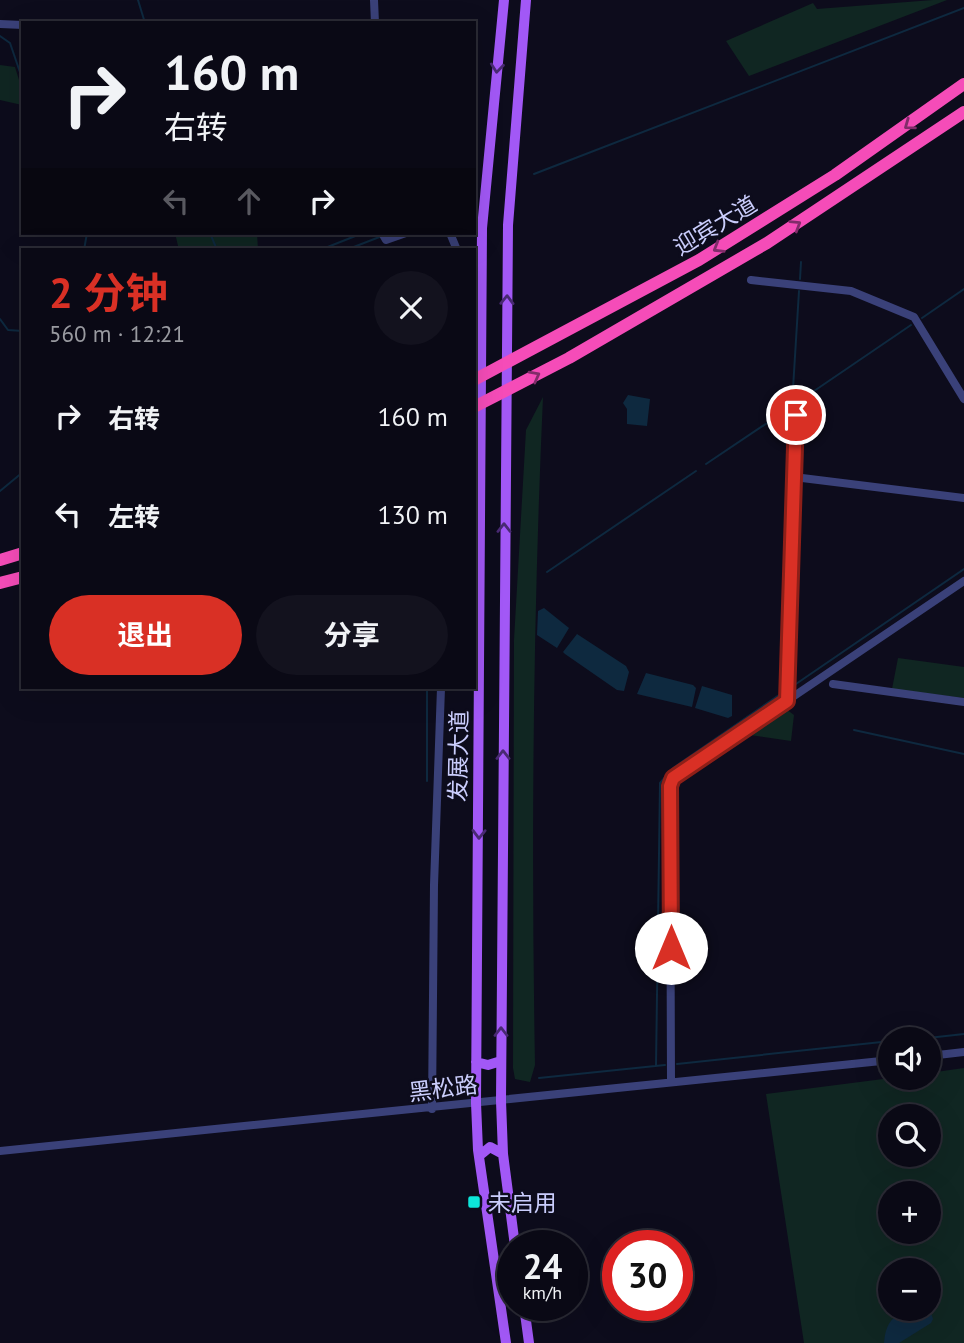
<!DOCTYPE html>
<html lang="zh">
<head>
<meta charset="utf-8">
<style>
	body { margin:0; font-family:"PT Sans","Noto Sans SC",sans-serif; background:#13121e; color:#f1f3f6; height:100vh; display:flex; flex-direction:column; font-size:26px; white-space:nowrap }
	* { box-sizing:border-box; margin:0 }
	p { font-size:23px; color:#999aa0 }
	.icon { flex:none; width:38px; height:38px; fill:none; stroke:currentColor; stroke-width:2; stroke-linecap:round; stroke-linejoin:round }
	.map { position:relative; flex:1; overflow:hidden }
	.side { position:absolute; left:21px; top:248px; width:455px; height:441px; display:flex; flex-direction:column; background:#0a0915; border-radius:0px; box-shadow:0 7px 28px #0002,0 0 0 2px #2a2a34 }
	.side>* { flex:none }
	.banner { position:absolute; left:21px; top:21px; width:455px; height:214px; border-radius:0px; box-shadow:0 7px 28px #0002,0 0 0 2px #2a2a34; background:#0a0915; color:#f1f3f6; overflow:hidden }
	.tools { position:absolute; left:878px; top:1027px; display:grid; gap:14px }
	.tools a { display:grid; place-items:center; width:63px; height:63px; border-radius:50%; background:#0a0915; box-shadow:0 7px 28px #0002,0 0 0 2px #2a2a34; font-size:35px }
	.speed { position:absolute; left:497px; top:1230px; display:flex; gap:14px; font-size:35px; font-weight:700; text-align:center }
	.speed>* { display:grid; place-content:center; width:91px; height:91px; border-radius:50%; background:#0a0915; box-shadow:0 7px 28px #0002,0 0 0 2px #2a2a34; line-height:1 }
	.speed small { font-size:18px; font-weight:400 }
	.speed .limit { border:10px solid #d22; background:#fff; color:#111 }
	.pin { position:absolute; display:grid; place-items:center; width:60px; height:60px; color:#fff; margin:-30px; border:4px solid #fff; border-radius:50%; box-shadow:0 2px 7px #0007 }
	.me { position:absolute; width:77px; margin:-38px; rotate:0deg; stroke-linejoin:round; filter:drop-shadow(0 0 5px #0008) }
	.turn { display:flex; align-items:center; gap:24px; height:147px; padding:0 28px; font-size:32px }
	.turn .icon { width:91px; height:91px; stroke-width:2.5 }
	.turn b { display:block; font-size:49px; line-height:60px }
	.lanes { display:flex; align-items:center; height:66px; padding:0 28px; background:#0003; justify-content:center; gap:35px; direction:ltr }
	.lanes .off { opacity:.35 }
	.round { display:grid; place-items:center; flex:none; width:74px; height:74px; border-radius:37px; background:#13121e }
	.headline { display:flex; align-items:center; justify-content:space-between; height:119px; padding:0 28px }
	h1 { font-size:42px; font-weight:700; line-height:52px; color:#d93025 }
	.button { display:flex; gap:14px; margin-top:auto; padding:14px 28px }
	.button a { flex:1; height:80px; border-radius:42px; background:#d93025; color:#fff; font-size:28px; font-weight:700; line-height:80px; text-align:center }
	.button a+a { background:#13121e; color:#f1f3f6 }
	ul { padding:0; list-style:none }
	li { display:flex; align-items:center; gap:21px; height:98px; padding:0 28px }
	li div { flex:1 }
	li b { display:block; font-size:26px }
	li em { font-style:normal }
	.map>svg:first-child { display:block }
	.green { fill:#102622; fill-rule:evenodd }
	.water { fill:#0e293f }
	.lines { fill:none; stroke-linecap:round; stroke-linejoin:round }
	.stream { stroke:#0e293f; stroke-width:2 }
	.minor { stroke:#3a4179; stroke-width:8 }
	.major { stroke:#a258f6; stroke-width:10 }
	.highway { stroke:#f54cb8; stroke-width:12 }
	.oneway { stroke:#492a73 }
	.oneway2 { stroke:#812c6a }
	.route-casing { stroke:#8d1f18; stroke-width:18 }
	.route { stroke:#d93025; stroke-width:12 }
	.poi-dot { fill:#0de6da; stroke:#0d0c1c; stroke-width:2.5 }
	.labels { text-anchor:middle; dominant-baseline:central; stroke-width:5; stroke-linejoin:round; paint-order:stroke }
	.street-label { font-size:23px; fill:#cacdfc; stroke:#0d0c1c }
	.poi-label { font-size:23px; fill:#cacdfc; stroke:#0d0c1c; text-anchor:start }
</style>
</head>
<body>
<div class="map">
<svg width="964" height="1343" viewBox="0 0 964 1343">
	<rect width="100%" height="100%" fill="#0d0c1c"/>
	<path class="green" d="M 933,0 L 947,0 L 749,76 L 726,41 L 813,3 L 817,9 Z
		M 0,65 L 15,67 L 23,93 L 22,105 L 0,100 Z
		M 175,233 L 257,233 L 258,250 L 179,250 Z
		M 543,397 C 533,620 531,842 535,1065 L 530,1082 L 515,1079 L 513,1068 L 514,640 L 526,430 Z
		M 898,658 L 964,667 L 964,698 L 892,689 Z
		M 786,709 L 794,715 L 791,741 L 750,735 Z
		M 964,1068 L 964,1343 L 804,1343 L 766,1094 L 891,1078 L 929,1078 L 929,1073 ZM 891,1116 L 929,1116 L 929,1155 L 891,1155 ZM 891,1194 L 929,1194 L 929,1232 L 891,1232 ZM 891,1270 L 929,1270 L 929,1309 L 891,1309 Z"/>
	<path class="water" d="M 628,395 L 650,399 L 647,426 L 627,424 L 627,409 L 623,403 Z
		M 544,608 L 569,628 L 557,648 L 537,635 L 538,611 Z
		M 577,634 L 626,666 L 629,672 L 624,691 L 617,690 L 565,654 L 563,652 Z
		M 646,673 L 693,685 L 696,688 L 692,707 L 637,694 Z
		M 702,686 L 732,695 L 732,716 L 728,718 L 695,708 Z
		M 929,1307 L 933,1319 L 931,1323 L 899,1343 L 884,1343 C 887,1307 908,1315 929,1307 Z"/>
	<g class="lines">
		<path class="stream" d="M 138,0 L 145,23
			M 0,36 L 10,43 L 23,81
			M 23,122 L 23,133
			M 534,174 L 964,8
			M 210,233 L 217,250
			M 84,250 L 87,233
			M 320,250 L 363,233
			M 346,250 L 382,236
			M 800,279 L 801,262
			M 922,318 L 964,289
			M 0,319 L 8,330 L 23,331
			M 792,405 L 799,291
			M 792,406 L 911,325
			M 706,464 L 782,413
			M 0,491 L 23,472
			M 547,572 L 696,471
			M 793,686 L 964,569
			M 427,688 L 427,781
			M 854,730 L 964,754
			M 910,1040 L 964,1034
			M 677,1064 L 891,1041
			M 656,1066 L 660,783 L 673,768 L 782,693
			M 539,1078 L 665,1065"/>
		<path class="minor" d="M 374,0 L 375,23
			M 0,24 L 23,25
			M 382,233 L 386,240 L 406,233
			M 450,233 L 457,250
			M 751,280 L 851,291 L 914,317 L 964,399
			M 794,477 L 964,498
			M 833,684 L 964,702
			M 787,701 L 796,415
			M 929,1056 L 964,1052
			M 671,1082 L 670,786 L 673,778 L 964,581
			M 432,1109 L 434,885 L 441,688
			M 0,1151 L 891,1060"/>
		<path class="major" d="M 504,0 L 482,228 L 476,1103 L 478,1150 L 506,1343
			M 476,1062 L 488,1065 L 501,1061
			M 479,1156 L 490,1147 L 503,1154
			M 515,1246 L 503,1154 L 501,1101 L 508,225 L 526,0
			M 524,1306 L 529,1343"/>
		<path class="highway" d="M 474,380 L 699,260 L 835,175 L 964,84
			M 474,407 L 569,358 L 767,243 L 964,112
			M 0,560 L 23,553
			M 0,583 L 23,577"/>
	</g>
	<defs><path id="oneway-chevron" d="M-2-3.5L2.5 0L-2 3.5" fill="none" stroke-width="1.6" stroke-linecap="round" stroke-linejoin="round" transform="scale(1.75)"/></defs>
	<g class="oneway">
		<use href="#oneway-chevron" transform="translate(497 68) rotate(96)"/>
		<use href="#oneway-chevron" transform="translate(507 300) rotate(-89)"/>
		<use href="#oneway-chevron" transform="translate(504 528) rotate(-90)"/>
		<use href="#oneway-chevron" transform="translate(503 755) rotate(-90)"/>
		<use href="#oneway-chevron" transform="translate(479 834) rotate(91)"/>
		<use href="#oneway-chevron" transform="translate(501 1032) rotate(-90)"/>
	</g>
	<g class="oneway2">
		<use href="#oneway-chevron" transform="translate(909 125) rotate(144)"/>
		<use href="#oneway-chevron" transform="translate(796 225) rotate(-32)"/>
		<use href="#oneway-chevron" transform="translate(718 248) rotate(149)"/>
		<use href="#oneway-chevron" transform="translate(535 376) rotate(-28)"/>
	</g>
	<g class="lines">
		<defs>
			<path id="route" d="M 671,948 L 670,786 L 673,778 L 787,701 L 796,415"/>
		</defs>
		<use href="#route" class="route-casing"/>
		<use href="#route" class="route"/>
	</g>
	<rect class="poi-dot" x="467" y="1195" width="14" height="14" rx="3.5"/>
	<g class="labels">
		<g class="street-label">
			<text transform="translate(715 225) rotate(-31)">迎宾大道</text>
			<text transform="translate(458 756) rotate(-89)">发展大道</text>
			<text transform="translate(443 1088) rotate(-7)">黑松路</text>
		</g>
		<g class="poi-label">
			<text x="488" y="1202">未启用</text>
		</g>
	</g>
</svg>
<div class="tools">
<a><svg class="icon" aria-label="sound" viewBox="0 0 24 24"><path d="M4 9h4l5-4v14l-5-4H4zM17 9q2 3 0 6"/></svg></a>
<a><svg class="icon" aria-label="search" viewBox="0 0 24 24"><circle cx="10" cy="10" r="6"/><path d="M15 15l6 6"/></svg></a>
<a>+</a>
<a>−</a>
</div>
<div class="speed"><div>24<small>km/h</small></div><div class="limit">30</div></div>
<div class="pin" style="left:796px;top:415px;background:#d93025"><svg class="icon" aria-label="arrive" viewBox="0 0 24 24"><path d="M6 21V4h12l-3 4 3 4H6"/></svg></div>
<svg class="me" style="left:671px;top:948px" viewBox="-20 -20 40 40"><circle r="19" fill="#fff"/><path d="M0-13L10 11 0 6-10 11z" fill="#d93025"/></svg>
<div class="banner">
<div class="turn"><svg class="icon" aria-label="right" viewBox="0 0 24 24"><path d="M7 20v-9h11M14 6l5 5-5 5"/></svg><div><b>160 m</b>右转</div></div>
<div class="lanes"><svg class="icon off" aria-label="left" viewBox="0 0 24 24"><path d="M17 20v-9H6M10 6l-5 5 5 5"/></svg><svg class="icon off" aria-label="ahead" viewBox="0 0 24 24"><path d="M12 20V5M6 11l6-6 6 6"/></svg><svg class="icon" aria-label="right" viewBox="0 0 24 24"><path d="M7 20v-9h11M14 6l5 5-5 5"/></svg></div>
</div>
<section class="side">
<div class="headline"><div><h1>2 分钟</h1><p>560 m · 12:21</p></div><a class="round"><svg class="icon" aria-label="close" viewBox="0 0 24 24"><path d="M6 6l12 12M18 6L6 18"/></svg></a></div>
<ul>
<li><svg class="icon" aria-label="right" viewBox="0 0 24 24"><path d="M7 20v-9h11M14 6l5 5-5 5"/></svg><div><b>右转</b></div><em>160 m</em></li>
<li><svg class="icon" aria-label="left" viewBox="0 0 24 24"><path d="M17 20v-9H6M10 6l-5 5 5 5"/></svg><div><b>左转</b></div><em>130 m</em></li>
</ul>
<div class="button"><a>退出</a><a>分享</a></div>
</section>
</div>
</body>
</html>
